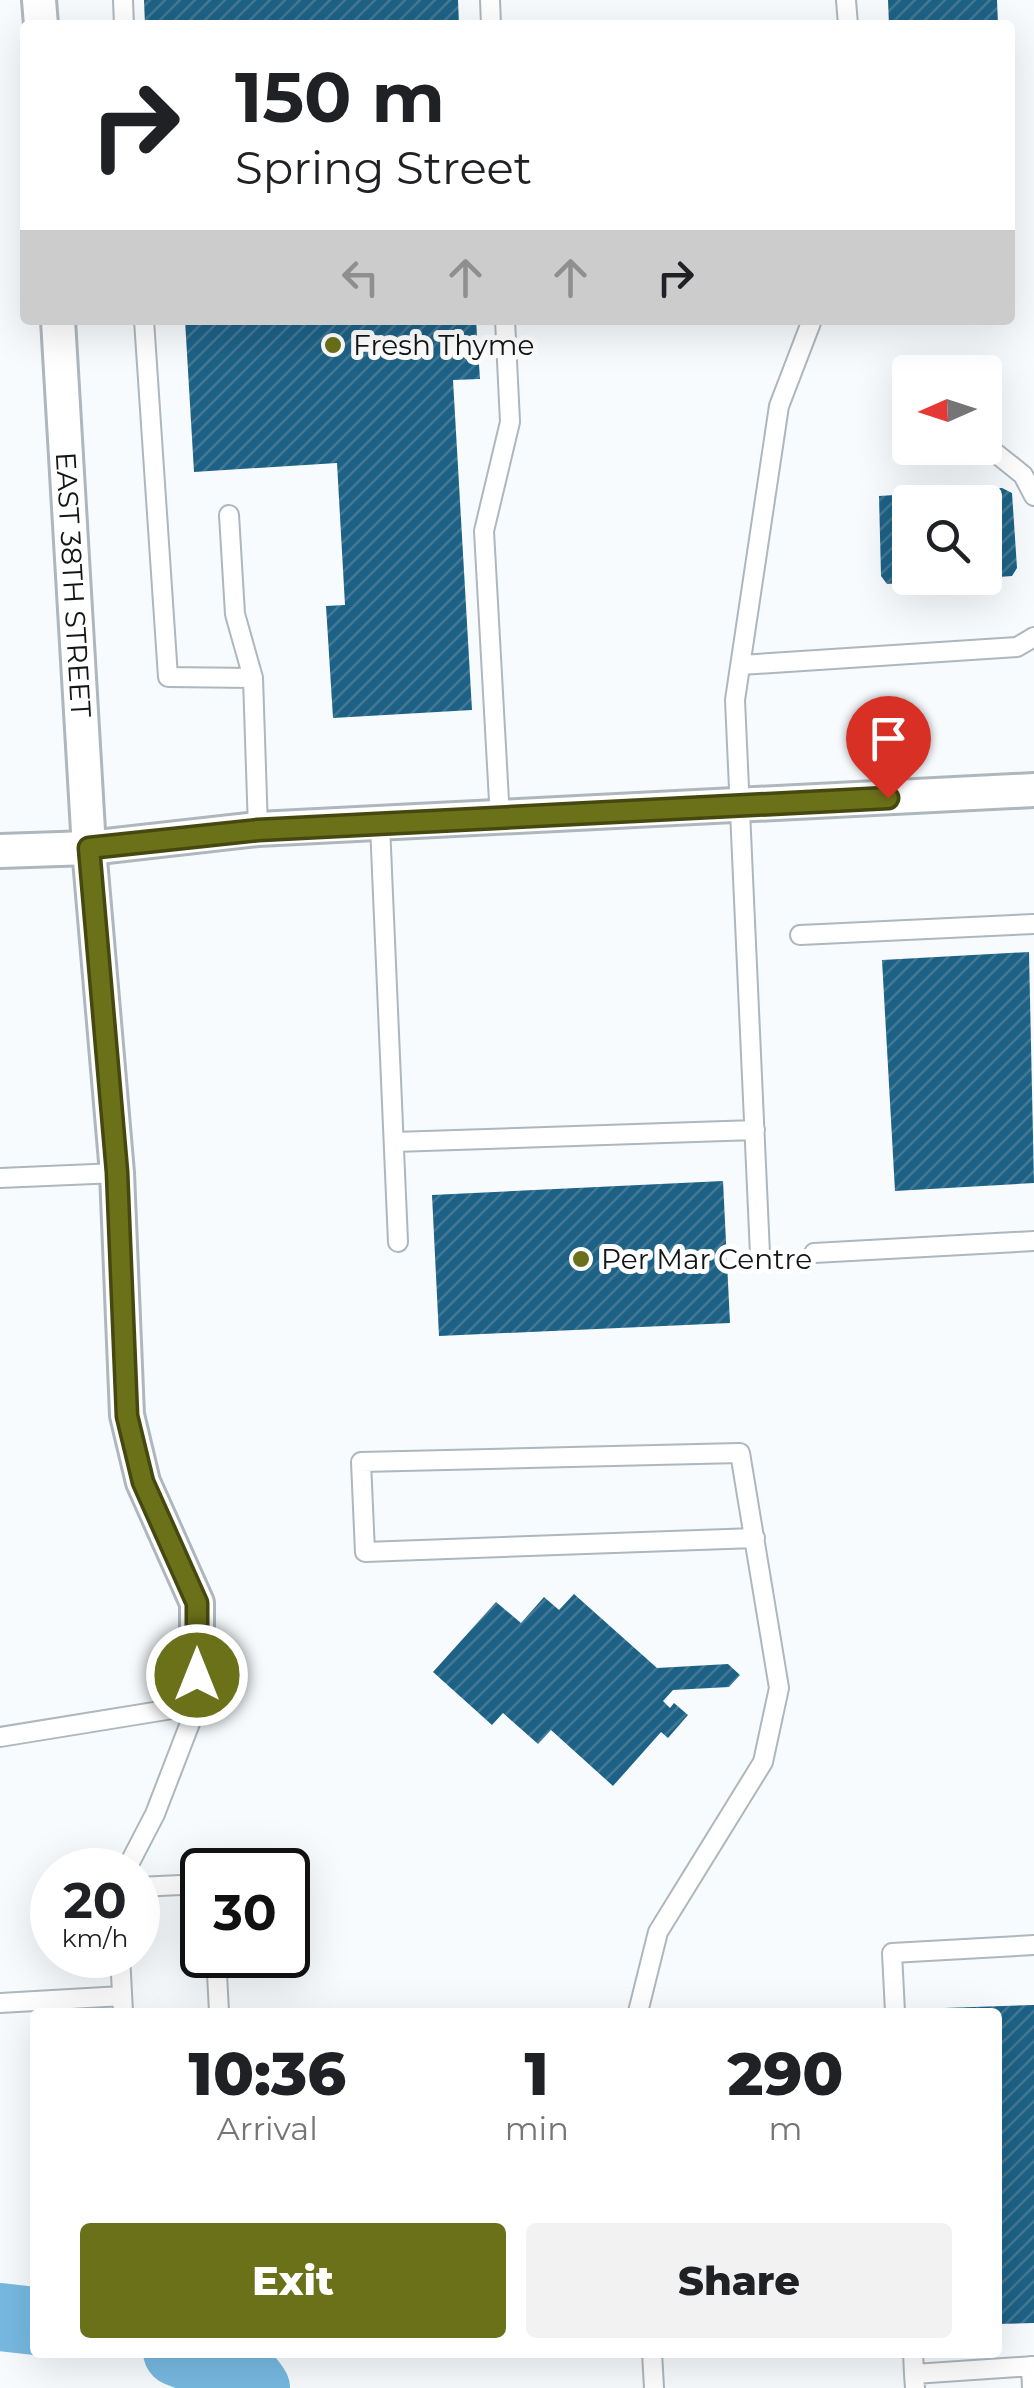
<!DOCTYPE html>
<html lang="en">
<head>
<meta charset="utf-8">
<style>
	body { margin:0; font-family:Montserrat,sans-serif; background:#f2f2f2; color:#202124; height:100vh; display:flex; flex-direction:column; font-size:38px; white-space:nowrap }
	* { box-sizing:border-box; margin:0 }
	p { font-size:32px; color:#757577 }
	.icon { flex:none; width:55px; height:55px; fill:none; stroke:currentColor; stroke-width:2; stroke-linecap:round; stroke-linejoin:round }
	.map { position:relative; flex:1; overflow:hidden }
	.side { position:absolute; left:30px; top:2008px; width:972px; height:350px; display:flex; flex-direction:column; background:#fff; border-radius:10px; box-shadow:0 10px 40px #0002 }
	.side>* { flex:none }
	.hud { position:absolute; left:20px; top:20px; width:995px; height:305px; border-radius:10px; box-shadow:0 10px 40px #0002; background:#fff; color:#202124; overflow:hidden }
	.needle { width:65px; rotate:267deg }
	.tools { position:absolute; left:892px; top:355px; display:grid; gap:20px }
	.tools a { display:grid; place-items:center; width:110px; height:110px; border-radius:10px; background:#fff; box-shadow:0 10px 40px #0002; font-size:50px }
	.speed { position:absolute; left:30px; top:1848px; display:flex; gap:20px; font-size:50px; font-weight:700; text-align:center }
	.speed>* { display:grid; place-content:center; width:130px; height:130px; border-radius:50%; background:#fff; box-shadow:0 10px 40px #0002; line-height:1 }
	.speed small { font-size:25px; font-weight:400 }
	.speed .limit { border:5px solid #111; border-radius:15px; background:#fff; color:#111 }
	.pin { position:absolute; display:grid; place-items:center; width:85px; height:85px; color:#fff; margin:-102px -42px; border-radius:50% 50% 50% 0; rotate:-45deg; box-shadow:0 0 10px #0007 }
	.pin .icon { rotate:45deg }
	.me { position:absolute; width:110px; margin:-55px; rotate:0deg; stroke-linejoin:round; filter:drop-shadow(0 0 8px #0008) }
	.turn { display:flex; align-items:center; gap:35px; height:210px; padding:0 50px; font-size:45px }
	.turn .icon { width:130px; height:130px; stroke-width:2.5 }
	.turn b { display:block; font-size:70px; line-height:85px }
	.lanes { display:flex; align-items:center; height:95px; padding:0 50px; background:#0003; justify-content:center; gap:50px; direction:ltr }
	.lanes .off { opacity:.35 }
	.eta { display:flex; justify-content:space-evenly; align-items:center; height:170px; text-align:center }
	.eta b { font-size:60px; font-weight:800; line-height:70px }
	.button { display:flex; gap:20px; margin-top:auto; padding:20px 50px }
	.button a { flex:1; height:115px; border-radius:10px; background:#6a7119; color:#fff; font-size:40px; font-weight:800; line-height:115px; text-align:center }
	.button a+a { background:#f2f2f2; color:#202124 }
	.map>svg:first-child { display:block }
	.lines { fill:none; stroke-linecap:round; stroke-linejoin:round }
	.river { stroke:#77b9e1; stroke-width:68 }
	.building { fill:url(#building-hatch) }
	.lane-casing { stroke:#adb7bd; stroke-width:22 }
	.street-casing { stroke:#adb7bd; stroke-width:38 }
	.lane { stroke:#fff; stroke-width:18 }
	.street { stroke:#fff; stroke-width:32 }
	.route-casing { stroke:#454910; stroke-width:25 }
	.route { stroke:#6a7119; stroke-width:18 }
	.poi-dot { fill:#6a7119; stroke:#fff; stroke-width:4 }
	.labels { text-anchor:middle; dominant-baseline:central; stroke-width:10; stroke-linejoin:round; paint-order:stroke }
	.poi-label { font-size:28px; fill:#131618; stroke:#fff; text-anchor:start }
	.street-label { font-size:28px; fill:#131618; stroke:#fff }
</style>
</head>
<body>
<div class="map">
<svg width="1034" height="2388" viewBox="0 0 1034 2388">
	<defs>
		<pattern id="building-hatch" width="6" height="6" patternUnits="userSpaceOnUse" patternTransform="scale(2.5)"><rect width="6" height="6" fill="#1d6286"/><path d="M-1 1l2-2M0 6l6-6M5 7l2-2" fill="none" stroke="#447893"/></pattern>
	</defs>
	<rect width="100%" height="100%" fill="#f7fbfd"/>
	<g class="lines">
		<path class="river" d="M 0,2317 L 35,2321
			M 177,2352 L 251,2381 L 256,2388"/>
	</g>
	<path class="building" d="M 144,0 L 458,0 L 459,25 L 145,25 Z
		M 888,0 L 997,0 L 998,25 L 889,25 Z
		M 185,320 L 476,320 L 480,379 L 453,380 L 472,710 L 333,718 L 326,606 L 345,605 L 337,463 L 194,472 Z
		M 1002,488 L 1012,493 L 1017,568 L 1012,576 L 985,578 L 985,502 L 910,502 L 910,578 L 944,580 L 887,584 L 881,576 L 879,496 Z
		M 1029,952 L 1034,1183 L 895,1191 L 882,960 Z
		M 723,1181 L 730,1323 L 439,1336 L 432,1195 Z
		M 574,1594 L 657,1668 L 728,1664 L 740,1675 L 729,1687 L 673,1690 L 663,1701 L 670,1708 L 674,1703 L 688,1715 L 668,1738 L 661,1732 L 613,1786 L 551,1730 L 538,1744 L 503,1713 L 492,1725 L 433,1672 L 496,1602 L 521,1623 L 544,1597 L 559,1610 Z
		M 1034,2005 L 1034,2323 L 998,2324 L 998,2012 L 944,2012 L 944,2008 Z"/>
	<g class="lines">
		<defs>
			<path id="lane" d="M 123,0 L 124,25
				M 490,0 L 491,25
				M 846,0 L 848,25
				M 144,320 L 168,677 L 253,678
				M 993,451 L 1023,475 L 1034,496
				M 229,515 L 235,614 L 253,678 L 258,829
				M 741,665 L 1017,647 L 1034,637
				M 500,819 L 484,531 L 510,422 L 505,320
				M 380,825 L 398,1242
				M 800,935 L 1034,924
				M 394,1142 L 755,1130
				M 0,1178 L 117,1173
				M 814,1253 L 1034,1241
				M 760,1254 L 735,700 L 779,406 L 812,320
				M 0,1737 L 197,1705
				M 126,1870 L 155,1814 L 197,1705
				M 138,1887 L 202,1884
				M 120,1955 L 123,2012
				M 216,1955 L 219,2012
				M 0,2003 L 122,1996
				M 638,2012 L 658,1932 L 763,1762 L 779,1688 L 740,1453 L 361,1462 L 365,1552 L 755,1538
				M 895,2012 L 892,1953 L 1034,1945
				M 652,2352 L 654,2388
				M 913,2352 L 914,2374
				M 1031,2366 L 1032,2388
				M 915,2388 L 914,2374 L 1034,2366"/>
			<g id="street">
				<path d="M 39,0 L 41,25"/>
				<path id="s1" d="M 58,320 L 89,848 L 117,1173 L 127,1415 L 143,1482 L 197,1603 L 197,1705"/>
				<path d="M 0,851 L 89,848 L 258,829 L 1034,790"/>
			</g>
		</defs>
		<use href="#lane" class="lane-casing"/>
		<use href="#street" class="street-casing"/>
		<use href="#lane" class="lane"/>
		<use href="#street" class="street"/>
	</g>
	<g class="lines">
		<defs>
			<path id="route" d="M 197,1675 L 197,1603 L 143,1482 L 127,1416 L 117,1172 L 89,848 L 258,830 L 888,798"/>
		</defs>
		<use href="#route" class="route-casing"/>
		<use href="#route" class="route"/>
	</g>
	<g class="poi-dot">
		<circle cx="333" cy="345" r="10"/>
		<circle cx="581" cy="1259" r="10"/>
	</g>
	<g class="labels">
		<g class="poi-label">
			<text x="353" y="345">Fresh Thyme</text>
			<text x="601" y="1259">Per Mar Centre</text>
		</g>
		<g class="street-label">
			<text stroke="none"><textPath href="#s1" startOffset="265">EAST 38TH STREET</textPath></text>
		</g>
	</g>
</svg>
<div class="tools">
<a><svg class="needle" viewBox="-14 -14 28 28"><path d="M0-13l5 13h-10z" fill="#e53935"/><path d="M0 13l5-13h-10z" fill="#757577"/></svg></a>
<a><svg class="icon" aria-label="search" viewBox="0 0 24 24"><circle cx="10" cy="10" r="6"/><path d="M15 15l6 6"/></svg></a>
</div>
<div class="speed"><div>20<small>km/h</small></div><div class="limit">30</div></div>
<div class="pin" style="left:888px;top:798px;background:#d93025"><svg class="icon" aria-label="arrive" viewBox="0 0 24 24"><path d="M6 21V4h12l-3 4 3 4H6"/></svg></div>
<svg class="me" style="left:197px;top:1675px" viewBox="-20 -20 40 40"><circle r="17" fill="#6a7119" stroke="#fff" stroke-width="3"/><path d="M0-11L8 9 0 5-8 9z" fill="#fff"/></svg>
<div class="hud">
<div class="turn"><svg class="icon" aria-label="right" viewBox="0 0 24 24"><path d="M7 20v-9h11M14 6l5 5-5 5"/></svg><div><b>150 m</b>Spring Street</div></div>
<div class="lanes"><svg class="icon off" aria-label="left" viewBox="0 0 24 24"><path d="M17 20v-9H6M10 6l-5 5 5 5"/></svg><svg class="icon off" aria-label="ahead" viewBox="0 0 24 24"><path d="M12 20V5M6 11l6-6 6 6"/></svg><svg class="icon off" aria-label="ahead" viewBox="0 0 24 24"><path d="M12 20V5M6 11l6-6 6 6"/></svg><svg class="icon" aria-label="right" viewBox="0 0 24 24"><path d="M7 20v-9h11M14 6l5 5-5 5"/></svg></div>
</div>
<section class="side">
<div class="eta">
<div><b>10:36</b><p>Arrival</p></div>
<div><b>1</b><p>min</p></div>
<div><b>290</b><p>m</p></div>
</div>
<div class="button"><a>Exit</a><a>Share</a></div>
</section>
</div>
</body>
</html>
